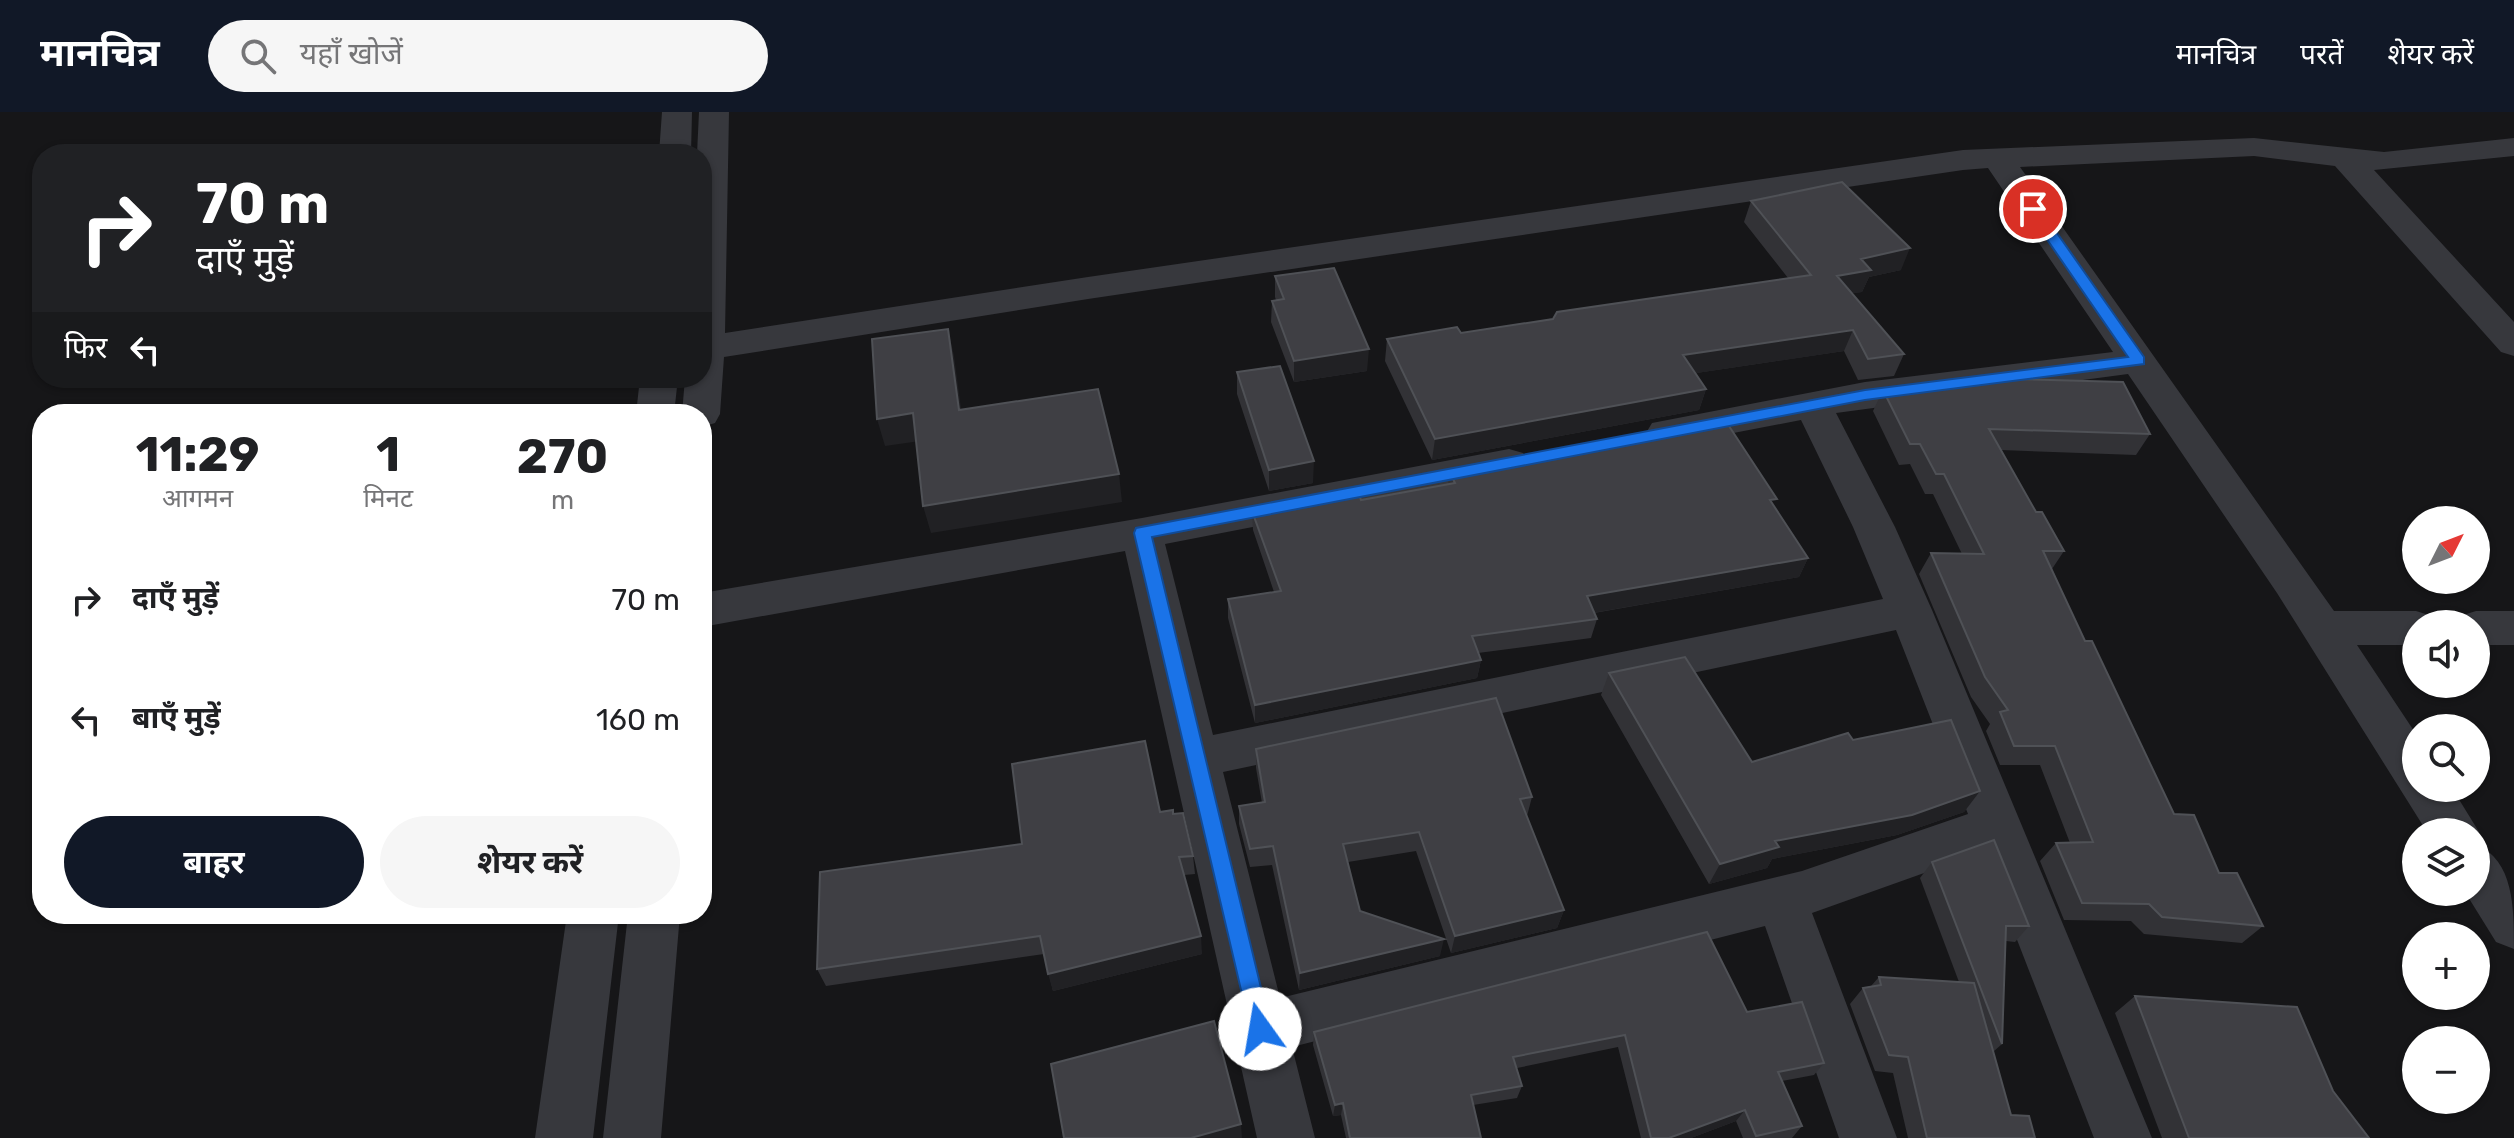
<!DOCTYPE html>
<html lang="hi">
<head>
<meta charset="utf-8">
<style>
	body { margin:0; font-family:Rubik,"Noto Sans Devanagari",sans-serif; background:#f6f6f6; color:#202124; height:100vh; display:flex; flex-direction:column; font-size:30px; white-space:nowrap }
	* { box-sizing:border-box; margin:0 }
	p { font-size:26px; color:#757577 }
	.icon { flex:none; width:44px; height:44px; fill:none; stroke:currentColor; stroke-width:2; stroke-linecap:round; stroke-linejoin:round }
	.map { position:relative; flex:1; overflow:hidden }
	.panel { position:absolute; left:32px; top:292px; width:680px; height:520px; display:flex; flex-direction:column; background:#fff; border-radius:32px; box-shadow:0 2px 6px #0004 }
	.panel>* { flex:none }
	.top-card { position:absolute; left:32px; top:32px; width:680px; height:244px; border-radius:32px; box-shadow:0 2px 6px #0004; background:#202124; color:#fff; overflow:hidden }
	.needle { width:52px; rotate:48deg }
	.fabs { position:absolute; left:2402px; top:394px; display:grid; gap:16px }
	.fabs a { display:grid; place-items:center; width:88px; height:88px; border-radius:50%; background:#fff; box-shadow:0 2px 6px #0004; font-size:40px }
	.pin { position:absolute; display:grid; place-items:center; width:68px; height:68px; color:#fff; margin:-34px; border:4px solid #fff; border-radius:50%; box-shadow:0 2px 8px #0007 }
	.me { position:absolute; width:88px; margin:-44px; rotate:347deg; stroke-linejoin:round; filter:drop-shadow(0 0 6px #0008) }
	.turn { display:flex; align-items:center; gap:28px; height:168px; padding:0 32px; font-size:36px }
	.turn .icon { width:104px; height:104px; stroke-width:2.5 }
	.turn b { display:block; font-size:56px; line-height:68px }
	.then { display:flex; align-items:center; height:76px; padding:0 32px; background:#0003; gap:16px; font-size:30px }
	.eta { display:flex; justify-content:space-evenly; align-items:center; height:136px; text-align:center }
	.eta b { font-size:48px; font-weight:700; line-height:56px }
	.action { display:flex; gap:16px; margin-top:auto; padding:16px 32px }
	.action a { flex:1; height:92px; border-radius:48px; background:#111827; color:#fff; font-size:32px; font-weight:700; line-height:92px; text-align:center }
	.action a+a { background:#f6f6f6; color:#202124 }
	ul { padding:0; list-style:none }
	li { display:flex; align-items:center; gap:24px; height:120px; padding:0 32px }
	li div { flex:1 }
	li b { display:block; font-size:30px }
	li em { font-style:normal }
	header { display:flex; align-items:center; gap:48px; box-sizing:border-box; height:112px; padding:0 40px; background:#111827; color:#fff }
	header strong { font-size:38px }
	nav { display:flex; gap:44px; margin-inline-start:auto; font-size:28px }
	.search { width:560px; height:72px; background:#f6f6f6; display:flex; align-items:center; gap:20px; box-sizing:border-box; padding:0 28px; border-radius:44px; color:#757577; font-size:30px }
	.map>svg:first-child { display:block }
	.lines { fill:none; stroke-linecap:round; stroke-linejoin:round }
	.street { fill:#37383d; fill-rule:evenodd }
	.wall { fill:#323236 }
	.shaded-wall { fill:#212124 }
	.building { fill:#3f3f44; stroke:#4f5156; stroke-width:2 }
	.route { fill:#1a73e8; stroke:#114b97; stroke-width:2 }
</style>
</head>
<body>
<header>
<strong>मानचित्र</strong>
<div class="search"><svg class="icon" aria-label="search" viewBox="0 0 24 24"><circle cx="10" cy="10" r="6"/><path d="M15 15l6 6"/></svg>यहाँ खोजें</div>
<nav><a>मानचित्र</a><a>परतें</a><a>शेयर करें</a></nav>
</header>
<div class="map">
<svg width="2514" height="1026" viewBox="0 0 2514 1026">
	<rect width="100%" height="100%" fill="#161618"/>
	<g class="lines">
		<path class="street" d="M 662,0 L 692,0 L 691,42 L 659,42 Z
			M 699,0 L 729,0 L 725,221 L 1088,165 L 1963,38 L 2254,26 L 2384,40 L 2514,26 L 2514,44 L 2374,58 L 2514,210 L 2514,244 L 2501,240 L 2335,54 L 2254,44 L 2020,55 L 2334,499 L 2416,499 L 2432,504 L 2436,512 L 2416,512 L 2416,533 L 2357,533 L 2416,622 L 2416,676 L 2452,676 L 2479,720 L 2476,726 L 2476,720 L 2427,720 L 2277,481 L 2128,262 L 1836,301 L 1895,415 L 1932,498 L 2152,1026 L 2094,1026 L 1983,740 L 1812,801 L 1897,1026 L 1839,1026 L 1765,814 L 1292,935 L 1315,1026 L 1257,1026 L 1125,439 L 702,515 L 702,481 L 1142,406 L 1509,337 L 1523,341 L 1529,351 L 1523,361 L 1509,365 L 1165,432 L 1213,623 L 1883,487 L 1853,415 L 1801,308 L 1666,334 L 1652,331 L 1646,321 L 1652,311 L 1865,270 L 2113,240 L 1988,56 L 1963,58 L 1088,187 L 724,245 L 720,302 L 715,311 L 702,315 L 702,302 L 682,302 L 685,266 L 702,266 L 702,42 L 697,42 ZM 1896,518 L 1968,702 L 1802,759 L 1280,886 L 1223,660 Z
			M 640,266 L 678,266 L 674,302 L 636,302 Z
			M 2476,499 L 2514,499 L 2514,533 L 2476,533 L 2476,512 L 2456,512 L 2460,504 Z
			M 2476,732 C 2514,749 2514,795 2514,837 L 2496,830 L 2465,780 L 2476,780 Z
			M 567,802 L 619,802 L 593,1026 L 535,1026 Z
			M 628,802 L 680,802 L 661,1026 L 603,1026 Z"/>
	</g>
	<path class="wall" d="M 1751,89 L 1901,158 L 1869,165 L 1862,180 L 1852,181 L 1904,242 L 1894,264 L 1858,268 L 1844,239 L 1696,261 L 1706,277 L 1699,298 L 1432,348 L 1385,249 L 1387,227 L 1461,221 L 1553,207 L 1788,166 L 1744,110 Z
		M 1275,164 L 1367,259 L 1294,270 L 1271,210 L 1272,189 L 1276,188 L 1275,185 Z
		M 1237,260 L 1313,371 L 1269,379 L 1237,282 Z
		M 1883,278 L 2150,322 L 2136,343 L 2001,338 L 2036,400 L 2064,439 L 2052,457 L 2085,529 L 2174,702 L 2219,761 L 2263,814 L 2242,831 L 2144,822 L 2131,809 L 2064,808 L 2040,749 L 2056,731 L 2070,731 L 2040,653 L 2000,653 L 1986,619 L 1990,612 L 1971,585 L 1919,462 L 1931,441 L 1962,442 L 1933,382 L 1925,382 L 1910,352 L 1899,353 L 1873,299 Z
		M 1450,361 L 1774,394 L 1808,446 L 1799,465 L 1594,501 L 1597,507 L 1591,526 L 1478,541 L 1481,548 L 1477,566 L 1255,611 L 1228,506 L 1228,487 L 1274,480 L 1253,418 L 1252,399 L 1361,388 L 1448,372 Z
		M 1609,561 L 1752,650 L 1853,628 L 1980,679 L 1964,700 L 1897,723 L 1772,747 L 1767,756 L 1709,772 L 1601,583 Z
		M 1256,637 L 1532,685 L 1527,704 L 1564,798 L 1557,816 L 1451,841 L 1416,739 L 1348,750 L 1360,799 L 1440,844 L 1299,878 L 1272,753 L 1250,755 L 1239,712 L 1239,694 L 1262,691 L 1256,656 Z
		M 1160,700 L 1173,702 L 1193,744 L 1195,762 L 1184,763 L 1202,842 L 1053,879 L 1044,842 L 826,874 L 817,857 L 1022,732 Z
		M 1932,750 L 2029,814 L 2015,830 L 2006,829 L 2002,932 L 1993,940 L 2011,1003 L 2035,1026 L 1908,1026 L 1893,961 L 1875,959 L 1850,892 L 1863,876 L 1871,874 L 1879,865 L 1959,870 L 1920,766 Z
		M 2135,884 L 2333,979 L 2369,1026 L 2162,1026 L 2115,901 Z
		M 1747,900 L 1824,951 L 1814,963 L 1782,969 L 1802,1014 L 1792,1026 L 1743,1026 L 1736,1009 L 1691,1026 L 1641,1026 L 1618,935 L 1517,956 L 1522,974 L 1517,986 L 1473,993 L 1481,1026 L 1346,1026 L 1341,1003 L 1333,1004 L 1313,933 L 1314,920 Z"/>
	<path class="shaded-wall" d="M 1910,136 L 1901,158 L 1869,165 L 1862,180 L 1829,185 L 1837,164 L 1861,147 Z
		M 948,217 L 954,244 L 965,326 L 959,298 Z
		M 1853,218 L 1844,239 L 1677,264 L 1683,243 Z
		M 1369,237 L 1367,259 L 1294,270 L 1294,249 Z
		M 1706,277 L 1699,298 L 1432,348 L 1435,327 Z
		M 913,301 L 920,329 L 885,334 L 877,307 Z
		M 1314,349 L 1313,371 L 1269,379 L 1269,358 Z
		M 1119,362 L 1122,390 L 931,421 L 923,394 Z
		M 1808,446 L 1799,465 L 1581,503 L 1587,484 Z
		M 1481,548 L 1477,566 L 1255,611 L 1255,593 Z
		M 1980,679 L 1964,700 L 1897,723 L 1772,747 L 1767,756 L 1709,772 L 1720,752 L 1775,729 Z
		M 1564,798 L 1557,816 L 1451,841 L 1455,824 Z
		M 1201,824 L 1202,842 L 1053,879 L 1048,862 Z
		M 1444,827 L 1440,844 L 1299,878 L 1300,861 Z
		M 1343,991 L 1341,1003 L 1333,1004 L 1335,993 Z
		M 1745,998 L 1736,1009 L 1691,1026 L 1669,1026 Z
		M 1241,1012 L 1242,1026 L 1191,1026 Z"/>
	<path class="building" d="M 1842,70 L 1910,136 L 1861,147 L 1871,158 L 1837,164 L 1904,242 L 1868,247 L 1853,218 L 1683,243 L 1706,277 L 1435,327 L 1387,227 L 1457,215 L 1461,221 L 1553,207 L 1557,200 L 1811,163 L 1751,89 Z
		M 1334,156 L 1369,237 L 1294,249 L 1272,189 L 1284,187 L 1275,164 Z
		M 948,217 L 959,298 L 1098,277 L 1119,362 L 923,394 L 913,301 L 877,307 L 872,227 Z
		M 1280,254 L 1314,349 L 1269,358 L 1237,260 Z
		M 1978,266 L 2123,270 L 2150,322 L 1989,317 L 2036,400 L 2042,400 L 2064,439 L 2043,439 L 2085,529 L 2092,529 L 2174,702 L 2194,703 L 2219,761 L 2237,761 L 2263,814 L 2162,805 L 2149,792 L 2082,791 L 2056,731 L 2093,730 L 2055,634 L 2014,634 L 2000,600 L 2008,598 L 1985,565 L 1931,441 L 1984,442 L 1944,362 L 1936,362 L 1920,332 L 1910,332 L 1883,278 Z
		M 1725,308 L 1777,387 L 1770,388 L 1808,446 L 1587,484 L 1597,507 L 1472,524 L 1481,548 L 1255,593 L 1228,487 L 1281,479 L 1252,399 L 1326,384 L 1358,380 L 1361,388 L 1455,371 L 1450,361 Z
		M 1685,545 L 1752,650 L 1848,621 L 1853,628 L 1951,608 L 1980,679 L 1912,703 L 1775,729 L 1779,735 L 1720,752 L 1609,561 Z
		M 1496,586 L 1532,685 L 1520,687 L 1564,798 L 1455,824 L 1419,720 L 1343,732 L 1360,799 L 1444,827 L 1300,861 L 1273,734 L 1250,737 L 1239,694 L 1265,690 L 1256,637 Z
		M 1145,629 L 1160,700 L 1173,698 L 1173,702 L 1183,701 L 1193,744 L 1179,745 L 1201,824 L 1048,862 L 1040,824 L 817,857 L 820,760 L 1022,732 L 1012,652 Z
		M 1994,728 L 2029,814 L 2006,814 L 2002,932 L 1932,750 Z
		M 1707,820 L 1747,900 L 1802,890 L 1824,951 L 1778,960 L 1802,1014 L 1756,1024 L 1745,998 L 1669,1026 L 1651,1026 L 1625,923 L 1513,945 L 1522,974 L 1471,983 L 1481,1026 L 1350,1026 L 1343,991 L 1335,993 L 1314,920 Z
		M 1879,865 L 1974,871 L 2011,1003 L 2029,1004 L 2035,1026 L 1927,1026 L 1908,945 L 1889,943 L 1863,876 L 1881,873 Z
		M 2135,884 L 2297,895 L 2333,979 L 2369,1026 L 2189,1026 Z
		M 1214,909 L 1241,1012 L 1191,1026 L 1064,1026 L 1051,952 Z"/>
	<path class="route" d="M 2033,93 L 2038,94 L 2144,245 L 2144,252 L 1865,288 L 1152,425 L 1271,917 L 1268,925 L 1260,928 L 1252,925 L 1134,421 L 1136,416 L 1865,278 L 2128,245 L 2026,97 Z"/>
</svg>
<div class="fabs">
<a><svg class="needle" viewBox="-14 -14 28 28"><path d="M0-13l5 13h-10z" fill="#e53935"/><path d="M0 13l5-13h-10z" fill="#757577"/></svg></a>
<a><svg class="icon" aria-label="sound" viewBox="0 0 24 24"><path d="M4 9h4l5-4v14l-5-4H4zM17 9q2 3 0 6"/></svg></a>
<a><svg class="icon" aria-label="search" viewBox="0 0 24 24"><circle cx="10" cy="10" r="6"/><path d="M15 15l6 6"/></svg></a>
<a><svg class="icon" aria-label="layers" viewBox="0 0 24 24"><path d="M12 4l9 5-9 5-9-5zM3 14l9 5 9-5"/></svg></a>
<a>+</a>
<a>−</a>
</div>
<div class="pin" style="left:2033px;top:97px;background:#d93025"><svg class="icon" aria-label="arrive" viewBox="0 0 24 24"><path d="M6 21V4h12l-3 4 3 4H6"/></svg></div>
<svg class="me" style="left:1260px;top:917px" viewBox="-20 -20 40 40"><circle r="19" fill="#fff"/><path d="M0-13L10 11 0 6-10 11z" fill="#1a73e8"/></svg>
<div class="top-card">
<div class="turn"><svg class="icon" aria-label="right" viewBox="0 0 24 24"><path d="M7 20v-9h11M14 6l5 5-5 5"/></svg><div><b>70 m</b>दाएँ मुड़ें</div></div>
<div class="then">फिर<svg class="icon" aria-label="left" viewBox="0 0 24 24"><path d="M17 20v-9H6M10 6l-5 5 5 5"/></svg></div>
</div>
<section class="panel">
<div class="eta">
<div><b>11:29</b><p>आगमन</p></div>
<div><b>1</b><p>मिनट</p></div>
<div><b>270</b><p>m</p></div>
</div>
<ul>
<li><svg class="icon" aria-label="right" viewBox="0 0 24 24"><path d="M7 20v-9h11M14 6l5 5-5 5"/></svg><div><b>दाएँ मुड़ें</b></div><em>70 m</em></li>
<li><svg class="icon" aria-label="left" viewBox="0 0 24 24"><path d="M17 20v-9H6M10 6l-5 5 5 5"/></svg><div><b>बाएँ मुड़ें</b></div><em>160 m</em></li>
</ul>
<div class="action"><a>बाहर</a><a>शेयर करें</a></div>
</section>
</div>
</body>
</html>
